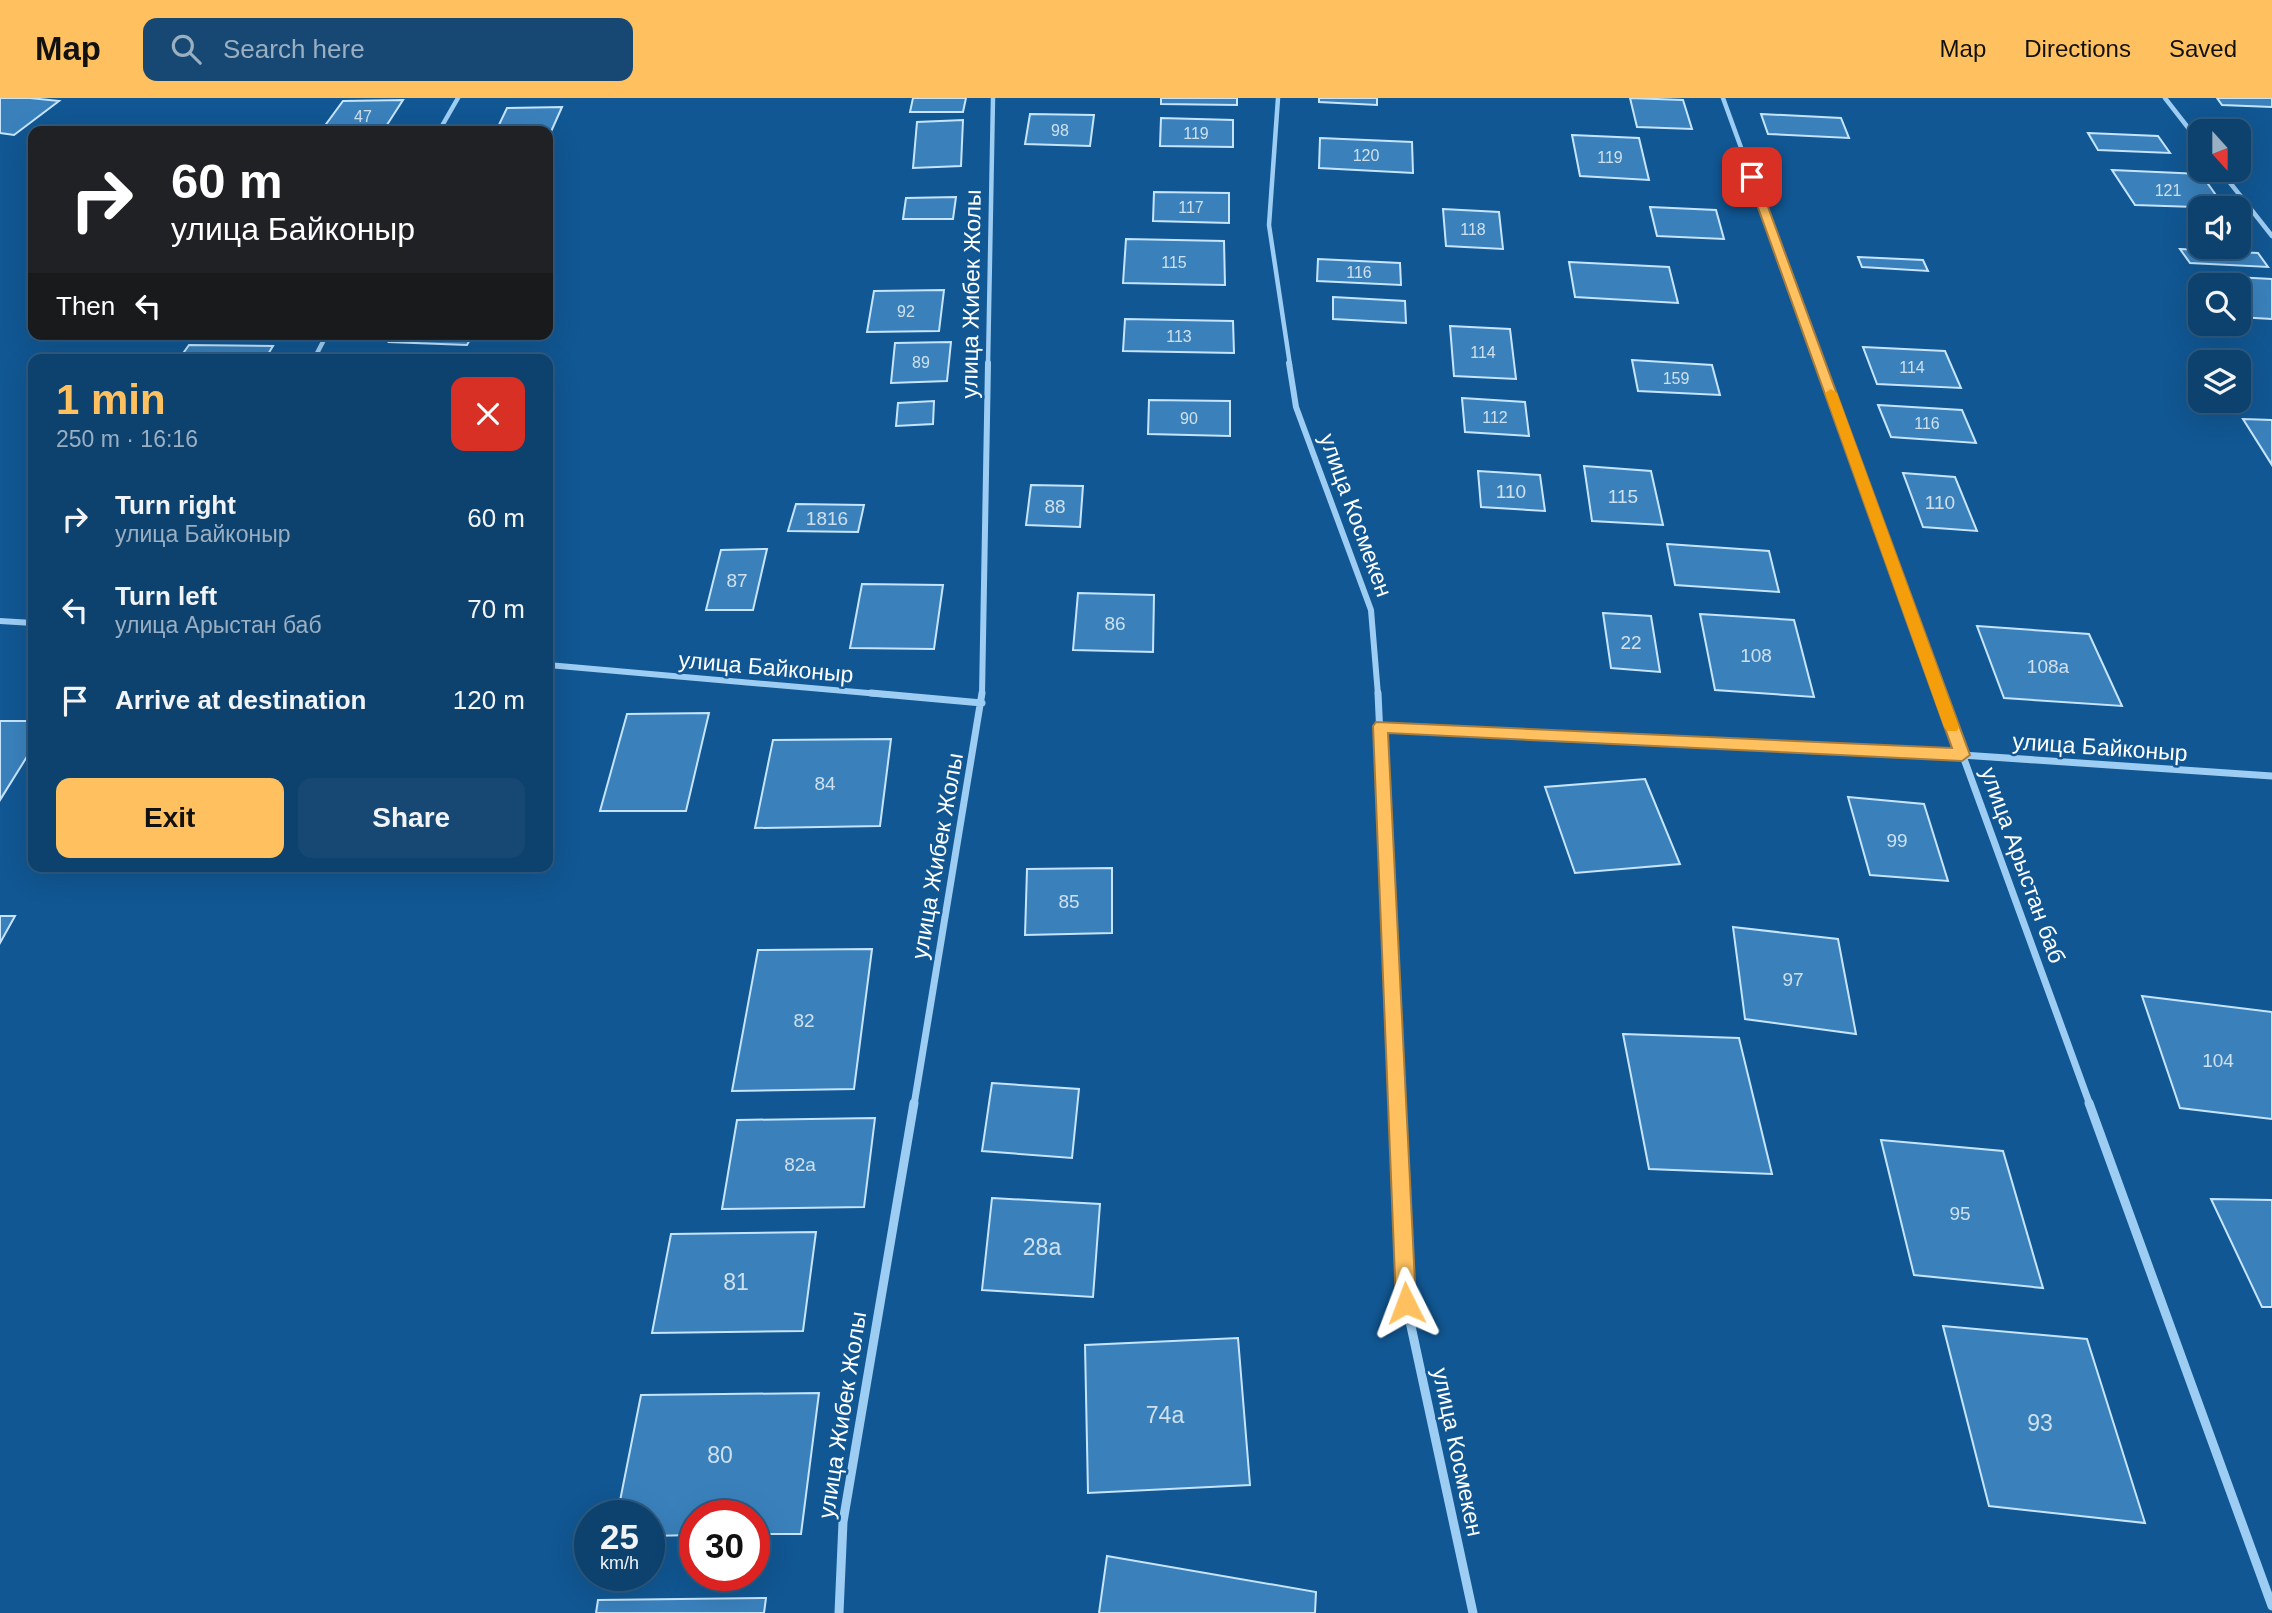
<!DOCTYPE html>
<html lang="en">
<head>
<meta charset="utf-8">
<style>
	body { margin:0; font-family:Arial,sans-serif; background:#164873; color:#f1f3f6; height:100vh; display:flex; flex-direction:column; font-size:26px; white-space:nowrap }
	* { box-sizing:border-box; margin:0 }
	p { font-size:23px; color:#9aafc2 }
	.icon { flex:none; width:38px; height:38px; fill:none; stroke:currentColor; stroke-width:2; stroke-linecap:round; stroke-linejoin:round }
	.map { position:relative; flex:1; overflow:hidden }
	.sheet { position:absolute; left:28px; top:256px; width:525px; height:518px; display:flex; flex-direction:column; background:#0d416e; border-radius:14px; box-shadow:0 7px 28px #0002,0 0 0 2px #2d5a81 }
	.sheet>* { flex:none }
	.guide { position:absolute; left:28px; top:28px; width:525px; height:214px; border-radius:14px; box-shadow:0 7px 28px #0002,0 0 0 2px #2d5a81; background:#202124; color:#fff; overflow:hidden }
	.needle { width:46px; rotate:159deg }
	.controls { position:absolute; left:2188px; top:21px; display:grid; gap:14px }
	.controls a { display:grid; place-items:center; width:63px; height:63px; border-radius:14px; background:#0d416e; box-shadow:0 7px 28px #0002,0 0 0 2px #2d5a81; font-size:35px }
	.speed { position:absolute; left:574px; top:1402px; display:flex; gap:14px; font-size:35px; font-weight:700; text-align:center }
	.speed>* { display:grid; place-content:center; width:91px; height:91px; border-radius:50%; background:#0d416e; box-shadow:0 7px 28px #0002,0 0 0 2px #2d5a81; line-height:1 }
	.speed small { font-size:18px; font-weight:400 }
	.speed .limit { border:10px solid #d22; background:#fff; color:#111 }
	.pin { position:absolute; display:grid; place-items:center; width:60px; height:60px; color:#fff; margin:-30px; border-radius:14px; box-shadow:0 4px 10px #0006 }
	.me { position:absolute; width:77px; margin:-38px; rotate:357deg; stroke-linejoin:round; filter:drop-shadow(0 0 5px #0008) }
	.turn { display:flex; align-items:center; gap:24px; height:147px; padding:0 28px; font-size:32px }
	.turn .icon { width:91px; height:91px; stroke-width:2.5 }
	.turn b { display:block; font-size:49px; line-height:60px }
	.then { display:flex; align-items:center; height:66px; padding:0 28px; background:#0003; gap:14px; font-size:26px }
	.round { display:grid; place-items:center; flex:none; width:74px; height:74px; border-radius:14px; background:#164873 }
	.overview { display:flex; align-items:center; justify-content:space-between; height:119px; padding:0 28px }
	h1 { font-size:42px; font-weight:700; line-height:52px; color:#ffc160 }
	.button { display:flex; gap:14px; margin-top:auto; padding:14px 28px }
	.button a { flex:1; height:80px; border-radius:14px; background:#ffc160; color:#111; font-size:28px; font-weight:700; line-height:80px; text-align:center }
	.button a+a { background:#164873; color:#f1f3f6 }
	ul { padding:0; list-style:none }
	li { display:flex; align-items:center; gap:21px; height:91px; padding:0 28px }
	li div { flex:1 }
	li b { display:block; font-size:26px }
	li em { font-style:normal }
	header { display:flex; align-items:center; gap:42px; box-sizing:border-box; height:98px; padding:0 35px; background:#ffc160; color:#111 }
	header strong { font-size:33px }
	nav { display:flex; gap:38px; margin-inline-start:auto; font-size:24px }
	.search { width:490px; height:63px; background:#164873; display:flex; align-items:center; gap:18px; box-sizing:border-box; padding:0 24px; border-radius:14px; color:#9aafc2; font-size:26px }
	.map>svg:first-child { display:block }
	.building { fill:#3a81bc; stroke:#c6e5fd; stroke-width:2 }
	.lines { fill:none; stroke-linecap:round; stroke-linejoin:round }
	.minor-far3 { stroke:#9ecdf3; stroke-width:4.5 }
	.minor-far2 { stroke:#9ecdf3; stroke-width:6 }
	.minor-far1 { stroke:#9ecdf3; stroke-width:7 }
	.minor { stroke:#9ecdf3; stroke-width:9 }
	.route { fill:#ffc160; stroke:#a67d3e; stroke-width:2 }
	.slow { fill:#f59e0b }
	.labels { text-anchor:middle; dominant-baseline:central; stroke-width:5; stroke-linejoin:round; paint-order:stroke }
	.far-number-label { font-size:16px; fill:#cee0ee }
	.number-label { font-size:19px; fill:#cee0ee }
	.street-label { font-size:23px; fill:#fff; stroke:#115793 }
	.near-number-label { font-size:23px; fill:#cee0ee }
</style>
</head>
<body>
<header>
<strong>Map</strong>
<div class="search"><svg class="icon" aria-label="search" viewBox="0 0 24 24"><circle cx="10" cy="10" r="6"/><path d="M15 15l6 6"/></svg>Search here</div>
<nav><a>Map</a><a>Directions</a><a>Saved</a></nav>
</header>
<div class="map">
<svg width="2272" height="1515" viewBox="0 0 2272 1515">
	<rect width="100%" height="100%" fill="#115793"/>
	<path class="building" d="M 0,0 L 30,0 L 59,3 L 14,37 L 0,35 Z
		M 913,0 L 966,0 L 963,14 L 910,14 Z
		M 1161,0 L 1237,0 L 1237,7 L 1161,6 Z
		M 1319,0 L 1377,0 L 1377,7 L 1319,4 Z
		M 1630,0 L 1683,2 L 1692,31 L 1637,29 Z
		M 2217,0 L 2272,0 L 2272,9 L 2222,7 Z
		M 403,2 L 383,33 L 321,33 L 343,3 Z
		M 562,9 L 550,36 L 548,33 L 496,33 L 507,10 Z
		M 1030,16 L 1094,17 L 1090,48 L 1025,46 Z
		M 1761,16 L 1841,20 L 1849,40 L 1768,36 Z
		M 1161,20 L 1233,22 L 1233,49 L 1160,48 Z
		M 963,22 L 961,68 L 913,70 L 917,24 Z
		M 2088,35 L 2158,38 L 2170,55 L 2098,52 Z
		M 1572,37 L 1639,40 L 1649,82 L 1580,78 Z
		M 1320,40 L 1412,44 L 1413,75 L 1319,70 Z
		M 2112,72 L 2201,76 L 2225,110 L 2135,107 Z
		M 1154,94 L 1229,95 L 1229,125 L 1153,123 Z
		M 956,99 L 953,121 L 903,121 L 906,100 Z
		M 1650,109 L 1716,112 L 1724,141 L 1657,138 Z
		M 1443,111 L 1499,114 L 1503,151 L 1446,148 Z
		M 1126,141 L 1224,143 L 1225,187 L 1123,185 Z
		M 2180,151 L 2258,155 L 2268,169 L 2190,165 Z
		M 1858,159 L 1923,162 L 1928,173 L 1862,169 Z
		M 1318,161 L 1400,165 L 1401,187 L 1317,183 Z
		M 1569,164 L 1669,169 L 1678,205 L 1575,199 Z
		M 2197,177 L 2272,181 L 2272,221 L 2238,219 L 2238,187 L 2204,187 Z
		M 944,192 L 939,233 L 867,234 L 874,193 Z
		M 1333,199 L 1405,203 L 1406,225 L 1333,221 Z
		M 1125,221 L 1233,223 L 1234,255 L 1123,253 Z
		M 1450,228 L 1510,231 L 1516,281 L 1454,278 Z
		M 394,236 L 473,236 L 467,247 L 389,244 Z
		M 951,244 L 947,283 L 891,285 L 895,245 Z
		M 189,247 L 273,248 L 265,261 L 179,261 Z
		M 1863,249 L 1945,253 L 1961,290 L 1877,286 Z
		M 1632,262 L 1712,267 L 1720,297 L 1638,293 Z
		M 1462,300 L 1525,304 L 1529,338 L 1465,334 Z
		M 1149,302 L 1230,303 L 1230,338 L 1148,336 Z
		M 934,303 L 933,326 L 896,328 L 898,305 Z
		M 1878,307 L 1962,312 L 1976,345 L 1891,339 Z
		M 2243,321 L 2272,322 L 2272,367 Z
		M 1584,368 L 1651,373 L 1663,427 L 1592,423 Z
		M 1478,373 L 1540,377 L 1545,413 L 1481,409 Z
		M 1903,375 L 1955,379 L 1977,433 L 1923,429 Z
		M 1031,387 L 1083,388 L 1080,429 L 1026,427 Z
		M 796,406 L 864,407 L 858,434 L 788,433 Z
		M 1667,446 L 1769,453 L 1779,494 L 1675,487 Z
		M 767,451 L 753,512 L 706,512 L 721,452 Z
		M 862,486 L 943,487 L 934,551 L 850,550 Z
		M 1078,495 L 1154,497 L 1153,554 L 1073,552 Z
		M 1603,515 L 1651,518 L 1660,574 L 1611,570 Z
		M 1700,516 L 1794,522 L 1814,599 L 1715,592 Z
		M 1977,528 L 2089,536 L 2122,608 L 2004,600 Z
		M 709,615 L 686,713 L 600,713 L 627,616 Z
		M 0,623 L 33,623 L 33,649 L 0,702 Z
		M 891,641 L 880,728 L 755,730 L 773,642 Z
		M 1645,681 L 1680,766 L 1575,775 L 1545,689 Z
		M 1848,699 L 1924,706 L 1948,783 L 1870,777 Z
		M 1112,770 L 1112,835 L 1025,837 L 1027,771 Z
		M 0,818 L 15,818 L 0,845 Z
		M 1733,829 L 1838,841 L 1856,936 L 1745,921 Z
		M 872,851 L 854,991 L 732,993 L 758,852 Z
		M 2142,898 L 2272,914 L 2272,1021 L 2180,1010 Z
		M 1623,936 L 1739,940 L 1772,1076 L 1649,1071 Z
		M 992,985 L 1079,991 L 1072,1060 L 982,1053 Z
		M 875,1020 L 864,1109 L 722,1111 L 737,1022 Z
		M 1881,1042 L 2003,1053 L 2043,1190 L 1914,1177 Z
		M 992,1100 L 1100,1106 L 1093,1199 L 982,1192 Z
		M 2211,1101 L 2272,1102 L 2272,1209 L 2262,1209 Z
		M 816,1134 L 803,1233 L 652,1235 L 671,1136 Z
		M 1943,1228 L 2087,1241 L 2145,1425 L 1989,1408 Z
		M 1238,1240 L 1250,1387 L 1088,1395 L 1085,1247 Z
		M 819,1295 L 801,1436 L 754,1436 L 754,1418 L 695,1418 L 695,1437 L 649,1438 L 649,1418 L 617,1418 L 641,1297 Z
		M 1107,1458 L 1316,1494 L 1315,1515 L 1099,1515 Z
		M 766,1500 L 764,1515 L 596,1515 L 598,1502 Z"/>
	<g class="lines">
		<path class="minor-far3" d="M 1278,0 L 1269,127 L 1290,267
			M 1723,0 L 1820,267
			M 2165,0 L 2200,45
			M 439,33 L 458,0
			M 2220,72 L 2272,138
			M 314,261 L 327,236
			M 988,267 L 993,0"/>
		<path class="minor-far2" d="M 1289,265 L 1296,309 L 1371,512 L 1378,597
			M 1820,265 L 1940,597
			M 0,523 L 33,525
			M 548,567 L 891,597
			M 982,597 L 988,265"/>
		<path class="minor-far1" d="M 871,595 L 982,605
			M 1378,595 L 1397,1007
			M 1940,595 L 2090,1007
			M 1381,628 L 1962,657 L 2272,678
			M 914,1007 L 982,595"/>
		<path class="minor" d="M 1397,1005 L 1406,1205 L 1473,1515
			M 2089,1005 L 2272,1508
			M 839,1515 L 843,1424 L 914,1005"/>
	</g>
	<path class="route" d="M 1752,76 L 1757,79 L 1970,657 L 1962,663 L 1388,635 L 1416,1205 L 1413,1212 L 1406,1215 L 1399,1212 L 1396,1205 L 1373,628 L 1376,624 L 1952,650 L 1747,79 Z"/>
	<path class="slow" d="M 1831,291 L 1837,295 L 1959,629 L 1957,633 L 1947,633 L 1944,629 L 1825,295 Z"/>
	<g class="labels">
		<g class="far-number-label">
			<text x="363" y="18">47</text>
			<text x="1060" y="32">98</text>
			<text x="1196" y="35">119</text>
			<text x="1366" y="57">120</text>
			<text x="1610" y="59">119</text>
			<text x="2168" y="92">121</text>
			<text x="1191" y="109">117</text>
			<text x="1473" y="131">118</text>
			<text x="1174" y="164">115</text>
			<text x="1359" y="174">116</text>
			<text x="906" y="213">92</text>
			<text x="1179" y="238">113</text>
			<text x="1483" y="254">114</text>
			<text x="921" y="264">89</text>
			<text x="1912" y="269">114</text>
			<text x="1676" y="280">159</text>
			<text x="1495" y="319">112</text>
			<text x="1189" y="320">90</text>
			<text x="1927" y="325">116</text>
		</g>
		<g class="number-label">
			<text x="1511" y="393">110</text>
			<text x="1623" y="398">115</text>
			<text x="1940" y="404">110</text>
			<text x="1055" y="408">88</text>
			<text x="827" y="420">1816</text>
			<text x="737" y="482">87</text>
			<text x="1115" y="525">86</text>
			<text x="1631" y="544">22</text>
			<text x="1756" y="557">108</text>
			<text x="2048" y="568">108а</text>
			<text x="825" y="685">84</text>
			<text x="1897" y="742">99</text>
			<text x="1069" y="803">85</text>
			<text x="1793" y="881">97</text>
			<text x="804" y="922">82</text>
			<text x="2218" y="962">104</text>
			<text x="800" y="1066">82а</text>
			<text x="1960" y="1115">95</text>
		</g>
		<g class="street-label">
			<text transform="translate(971 196) rotate(-89)">улица Жибек Жолы</text>
			<text transform="translate(1356 417) rotate(70)">улица Космекен</text>
			<text transform="translate(766 569) rotate(5)">улица Байконыр</text>
			<text transform="translate(2100 649) rotate(4)">улица Байконыр</text>
			<text transform="translate(937 758) rotate(-80)">улица Жибек Жолы</text>
			<text transform="translate(2023 767) rotate(70)">улица Арыстан баб</text>
			<text transform="translate(842 1317) rotate(-81)">улица Жибек Жолы</text>
			<text transform="translate(1458 1354) rotate(78)">улица Космекен</text>
		</g>
		<g class="near-number-label">
			<text x="1042" y="1149">28а</text>
			<text x="736" y="1184">81</text>
			<text x="1165" y="1317">74а</text>
			<text x="2040" y="1325">93</text>
			<text x="720" y="1357">80</text>
		</g>
	</g>
</svg>
<div class="controls">
<a><svg class="needle" viewBox="-14 -14 28 28"><path d="M0-13l5 13h-10z" fill="#e53935"/><path d="M0 13l5-13h-10z" fill="#9aafc2"/></svg></a>
<a><svg class="icon" aria-label="sound" viewBox="0 0 24 24"><path d="M4 9h4l5-4v14l-5-4H4zM17 9q2 3 0 6"/></svg></a>
<a><svg class="icon" aria-label="search" viewBox="0 0 24 24"><circle cx="10" cy="10" r="6"/><path d="M15 15l6 6"/></svg></a>
<a><svg class="icon" aria-label="layers" viewBox="0 0 24 24"><path d="M12 4l9 5-9 5-9-5zM3 14l9 5 9-5"/></svg></a>
</div>
<div class="speed"><div>25<small>km/h</small></div><div class="limit">30</div></div>
<div class="pin" style="left:1752px;top:79px;background:#d93025"><svg class="icon" aria-label="arrive" viewBox="0 0 24 24"><path d="M6 21V4h12l-3 4 3 4H6"/></svg></div>
<svg class="me" style="left:1406px;top:1205px" viewBox="-20 -20 40 40"><path d="M0-17L14 15 0 8-14 15z" fill="#ffc160" stroke="#fff" stroke-width="4"/></svg>
<div class="guide">
<div class="turn"><svg class="icon" aria-label="right" viewBox="0 0 24 24"><path d="M7 20v-9h11M14 6l5 5-5 5"/></svg><div><b>60 m</b>улица Байконыр</div></div>
<div class="then">Then<svg class="icon" aria-label="left" viewBox="0 0 24 24"><path d="M17 20v-9H6M10 6l-5 5 5 5"/></svg></div>
</div>
<section class="sheet">
<div class="overview"><div><h1>1 min</h1><p>250 m · 16:16</p></div><a class="round" style="background:#d93025;color:#fff"><svg class="icon" aria-label="close" viewBox="0 0 24 24"><path d="M6 6l12 12M18 6L6 18"/></svg></a></div>
<ul>
<li><svg class="icon" aria-label="right" viewBox="0 0 24 24"><path d="M7 20v-9h11M14 6l5 5-5 5"/></svg><div><b>Turn right</b><p>улица Байконыр</p></div><em>60 m</em></li>
<li><svg class="icon" aria-label="left" viewBox="0 0 24 24"><path d="M17 20v-9H6M10 6l-5 5 5 5"/></svg><div><b>Turn left</b><p>улица Арыстан баб</p></div><em>70 m</em></li>
<li><svg class="icon" aria-label="arrive" viewBox="0 0 24 24"><path d="M6 21V4h12l-3 4 3 4H6"/></svg><div><b>Arrive at destination</b></div><em>120 m</em></li>
</ul>
<div class="button"><a>Exit</a><a>Share</a></div>
</section>
</div>
</body>
</html>
